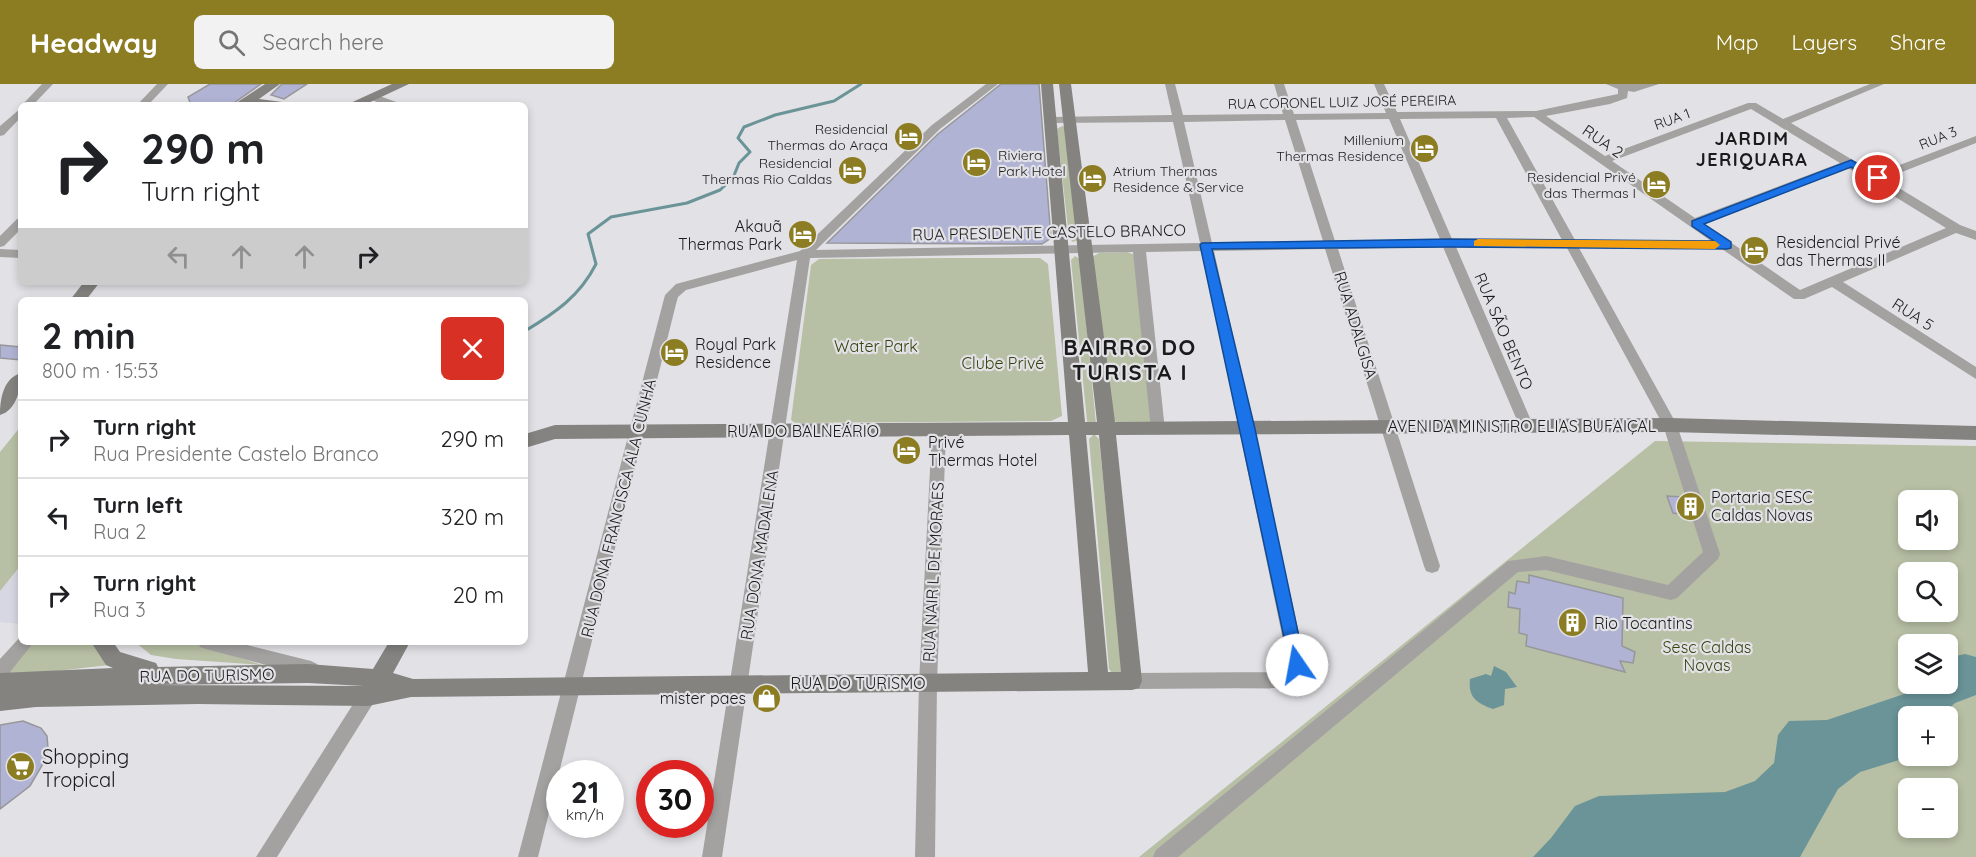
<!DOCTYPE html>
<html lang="en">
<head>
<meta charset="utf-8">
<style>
	body { margin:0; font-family:Quicksand,sans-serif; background:#f2f2f2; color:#202124; height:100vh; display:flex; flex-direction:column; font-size:22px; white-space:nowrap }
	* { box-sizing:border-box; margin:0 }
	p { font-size:20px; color:#757577 }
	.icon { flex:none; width:33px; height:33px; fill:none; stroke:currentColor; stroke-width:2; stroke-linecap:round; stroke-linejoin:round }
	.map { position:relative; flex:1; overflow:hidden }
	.details { position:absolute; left:18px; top:213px; width:510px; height:348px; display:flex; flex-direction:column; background:#fff; border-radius:9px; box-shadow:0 3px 9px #0003 }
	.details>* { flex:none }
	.banner { position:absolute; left:18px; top:18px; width:510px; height:183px; border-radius:9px; box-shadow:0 3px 9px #0003; background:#fff; color:#202124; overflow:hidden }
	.buttons { position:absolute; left:1898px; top:406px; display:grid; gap:12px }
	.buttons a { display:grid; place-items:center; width:60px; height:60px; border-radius:9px; background:#fff; box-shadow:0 3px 9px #0003; font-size:30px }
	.speed { position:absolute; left:546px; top:676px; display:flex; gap:12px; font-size:30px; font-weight:700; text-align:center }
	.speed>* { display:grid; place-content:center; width:78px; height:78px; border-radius:50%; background:#fff; box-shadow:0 3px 9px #0003; line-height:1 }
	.speed small { font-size:15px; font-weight:400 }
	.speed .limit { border:9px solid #d22; background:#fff; color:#111 }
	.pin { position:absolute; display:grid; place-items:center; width:51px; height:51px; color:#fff; margin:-26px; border:3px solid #fff; border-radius:50%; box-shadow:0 2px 6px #0007 }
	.me { position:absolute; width:66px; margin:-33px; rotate:348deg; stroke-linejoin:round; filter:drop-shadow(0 0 4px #0008) }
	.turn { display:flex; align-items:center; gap:21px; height:126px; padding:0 24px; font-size:27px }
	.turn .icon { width:78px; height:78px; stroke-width:2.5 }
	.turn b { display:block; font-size:42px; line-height:51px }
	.lanes { display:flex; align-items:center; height:57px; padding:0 24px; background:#0003; justify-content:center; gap:30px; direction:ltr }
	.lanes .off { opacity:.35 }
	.round { display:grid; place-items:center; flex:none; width:63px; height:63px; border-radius:9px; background:#f2f2f2 }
	.summary { display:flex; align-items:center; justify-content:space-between; height:102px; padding:0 24px }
	h1 { font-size:36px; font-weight:800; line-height:45px }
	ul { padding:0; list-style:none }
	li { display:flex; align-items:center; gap:18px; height:78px; padding:0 24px; border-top:2px solid #e0e0e0 }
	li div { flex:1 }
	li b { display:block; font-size:22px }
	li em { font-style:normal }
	header { display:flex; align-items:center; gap:36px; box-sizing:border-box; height:84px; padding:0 30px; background:#8c7d23; color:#fff }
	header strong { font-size:28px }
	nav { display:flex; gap:33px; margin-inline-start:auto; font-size:21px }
	.search { width:420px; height:54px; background:#f2f2f2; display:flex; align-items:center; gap:15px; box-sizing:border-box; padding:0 21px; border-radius:9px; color:#757577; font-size:22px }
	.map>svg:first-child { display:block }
	.built { fill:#d6d7e2 }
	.green { fill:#b7bfa4; fill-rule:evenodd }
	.water { fill:#6a9498 }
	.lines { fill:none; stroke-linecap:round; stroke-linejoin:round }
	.stream { stroke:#6a9498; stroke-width:3 }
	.building { fill:#b0b3d3; stroke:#97979b; stroke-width:1.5 }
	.minor { fill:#a3a2a0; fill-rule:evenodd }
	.secondary { fill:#848380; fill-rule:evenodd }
	.route { fill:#1a73e8; stroke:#114b97; stroke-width:1.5 }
	.slow { fill:#f59e0b }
	.labels { text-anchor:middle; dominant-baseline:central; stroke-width:4.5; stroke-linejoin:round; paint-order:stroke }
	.far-street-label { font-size:14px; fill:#1b1b1c; stroke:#e2e2e6 }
	.far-poi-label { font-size:14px; fill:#1b1b1c; stroke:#e2e2e6; text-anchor:end }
	.street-label { font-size:16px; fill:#1b1b1c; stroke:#e2e2e6 }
	.poi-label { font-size:16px; fill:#1b1b1c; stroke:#e2e2e6; text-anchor:start }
	.park-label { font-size:16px; fill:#36420d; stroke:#e2e2e6 }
	.far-district-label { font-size:18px; font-weight:bold; letter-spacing:1.5px; fill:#1b1b1c; stroke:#e2e2e6 }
	.near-poi-label { font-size:20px; fill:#1b1b1c; stroke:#e2e2e6; text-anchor:start }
	.district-label { font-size:22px; font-weight:bold; letter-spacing:1.5px; fill:#1b1b1c; stroke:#e2e2e6 }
</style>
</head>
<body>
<header>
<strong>Headway</strong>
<div class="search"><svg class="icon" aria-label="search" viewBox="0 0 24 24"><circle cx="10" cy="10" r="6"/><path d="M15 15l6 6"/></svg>Search here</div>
<nav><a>Map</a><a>Layers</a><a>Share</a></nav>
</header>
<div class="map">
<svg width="1976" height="773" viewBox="0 0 1976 773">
	<rect width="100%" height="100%" fill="#e2e2e6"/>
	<path class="built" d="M 21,481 L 21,540 L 0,538 L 0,507 Z"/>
	<path class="green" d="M 1062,42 L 1065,43 L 1077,156 L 1073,158 L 1069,154 L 1057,45 Z
		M 1127,168 L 1135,171 L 1153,340 L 1121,341 L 1112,335 L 1092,173 L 1099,169 Z
		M 1075,172 L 1080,175 L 1096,340 L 1088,340 L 1087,337 L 1071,176 Z
		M 950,174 L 1040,174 L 1048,180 L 1062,332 L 1051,337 L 795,339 L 791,336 L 811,181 L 819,175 Z
		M 21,342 L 21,481 L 0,507 L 0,368 Z
		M 1094,350 L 1099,355 L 1122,585 L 1120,590 L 1112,589 L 1109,585 L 1089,355 Z
		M 1655,357 L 1976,362 L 1976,773 L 1139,773 ZM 1908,417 L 1947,417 L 1947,456 L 1908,456 ZM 1908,489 L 1947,489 L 1947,528 L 1908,528 ZM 1908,561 L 1947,561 L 1947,600 L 1908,600 ZM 1908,633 L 1947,633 L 1947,672 L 1908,672 ZM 1908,705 L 1947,705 L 1947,744 L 1908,744 Z
		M 32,558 L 92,558 L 118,580 L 4,593 Z
		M 135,558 L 192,558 L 262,581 L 176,575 L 151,571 Z"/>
	<path class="water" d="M 1965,570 L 1976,573 L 1976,611 L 1955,619 L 1940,633 L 1908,633 L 1908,672 L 1912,672 L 1860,688 L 1838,705 L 1800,773 L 1533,773 L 1551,754 L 1575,722 L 1599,712 L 1725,708 L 1755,697 L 1774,679 L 1778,651 L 1789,637 L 1827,636 L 1919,605 L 1921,600 L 1947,600 L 1947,574 Z
		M 1494,582 L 1506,588 L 1517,603 L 1505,605 L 1504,621 L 1493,625 C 1476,619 1468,613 1470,595 L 1486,590 L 1491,592 Z"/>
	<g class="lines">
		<path class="stream" d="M 525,247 C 555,229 580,212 596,180 L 588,150 L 611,133 L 687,119 L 720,106 L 733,94 L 739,79 L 750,68 L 738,54 L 744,43 L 775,31 L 834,17 L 861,0"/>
	</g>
	<path class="building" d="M 210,0 L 261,0 L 231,21 L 191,21 L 188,13 Z
		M 282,0 L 307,0 L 284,15 L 271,11 Z
		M 1001,0 L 1039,0 L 1051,154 L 1042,160 L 827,159 L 938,50 Z
		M 0,261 L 21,263 L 21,276 L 0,274 Z
		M 1667,412 L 1683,413 L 1689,431 L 1673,429 Z
		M 1529,491 L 1623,514 L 1622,562 L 1635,568 L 1633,579 L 1620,577 L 1625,588 L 1526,562 L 1527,551 L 1519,549 L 1520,525 L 1508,523 L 1509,508 L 1515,510 L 1517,497 L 1529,499 Z
		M 23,637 L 41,644 L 47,652 L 48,664 L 44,678 L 30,702 L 0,725 L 0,641 Z"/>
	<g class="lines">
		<path class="minor" d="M 42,0 L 53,0 L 33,21 L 22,21 Z
			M 157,0 L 168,0 L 148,21 L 137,21 Z
			M 986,0 L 998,0 L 940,45 L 816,166 L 1200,159 L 1173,38 L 1052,39 L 1046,36 L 1052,33 L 1172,31 L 1165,0 L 1175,0 L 1183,31 L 1283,30 L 1274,0 L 1284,0 L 1294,30 L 1386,29 L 1374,0 L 1384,0 L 1397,28 L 1536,27 L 1618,10 L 1618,5 L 1606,0 L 1659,0 L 1634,8 L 1628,7 L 1627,14 L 1610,20 L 1546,32 L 1605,72 L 1748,19 L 1756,19 L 1783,35 L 1870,0 L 1884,0 L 1791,39 L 1876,90 L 1976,52 L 1976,59 L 1884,95 L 1960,141 L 1976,147 L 1976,156 L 1956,149 L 1843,198 L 1976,283 L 1976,295 L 1832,203 L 1804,215 L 1794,215 L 1722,165 L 1579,164 L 1677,341 L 1720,470 L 1718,475 L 1677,514 L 1671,516 L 1546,486 L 1518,488 L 1178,773 L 1153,773 L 1156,766 L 1508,477 L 1546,472 L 1668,501 L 1703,468 L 1663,341 L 1567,164 L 1456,163 L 1533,341 L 1526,346 L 1519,341 L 1443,163 L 1338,165 L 1440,482 L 1438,487 L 1432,489 L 1426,487 L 1424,482 L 1325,165 L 1214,167 L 1306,581 L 1298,594 L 1282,604 L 1132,605 L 1126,603 L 1123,597 L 1126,591 L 1132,589 L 1279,588 L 1288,580 L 1202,167 L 1146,168 L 1165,346 L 1158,351 L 1151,346 L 1133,168 L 810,174 L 722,773 L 702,773 L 797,176 L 686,206 L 678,213 L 676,220 L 538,773 L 518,773 L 665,211 L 676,200 L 800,167 L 932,41 ZM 1751,25 L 1840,79 L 1695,134 L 1612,77 ZM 1534,33 L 1711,157 L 1575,156 L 1507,34 ZM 1496,34 L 1562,156 L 1452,155 L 1400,35 ZM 1389,35 L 1440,155 L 1335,157 L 1296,36 ZM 1285,36 L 1323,157 L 1212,159 L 1184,38 ZM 1848,84 L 1946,144 L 1800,206 L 1704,140 Z
			M 374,10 L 399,19 L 400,21 C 389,21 378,21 369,13 Z
			M 21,24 L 21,33 L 4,51 L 0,52 L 0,42 Z
			M 21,134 L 21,145 L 4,162 L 0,163 L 0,152 L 17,135 Z
			M 0,165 L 21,166 L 21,174 L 0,173 Z
			M 939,342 L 946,347 L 937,599 L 935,773 L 915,773 L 919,599 L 932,347 Z
			M 21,552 L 21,558 L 32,558 L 30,563 L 6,593 L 0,596 L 0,575 Z
			M 198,558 L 235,558 L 311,577 L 317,580 L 320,585 L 317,590 L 311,593 L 206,565 L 200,563 Z
			M 368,604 L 374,606 L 377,612 L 374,618 L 277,773 L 256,773 L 362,606 Z"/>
		<path class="secondary" d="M 265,0 L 280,0 L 259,15 L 282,18 L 284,21 L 233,21 Z
			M 392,0 L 409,0 L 364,21 L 346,21 Z
			M 1041,0 L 1053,0 L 1085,338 L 1097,338 L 1059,0 L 1071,0 L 1115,338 L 1670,334 L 1976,342 L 1976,356 L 1670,348 L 1116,351 L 1142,597 L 1139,604 L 1132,606 L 411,613 L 368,622 L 198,620 L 36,623 L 0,627 L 0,589 L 113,584 L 106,581 L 91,558 L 113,558 L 120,568 L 156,579 L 158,583 L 308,580 L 373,585 L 389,558 L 410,558 L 393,589 L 413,595 L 1088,588 L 1069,351 L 555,355 L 525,364 L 525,350 L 555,341 L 1068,338 ZM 1086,351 L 1099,351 L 1121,588 L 1108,588 ZM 308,599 L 364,602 L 152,601 Z
			M 84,198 L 100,198 L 86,216 L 70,216 Z
			M 21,289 C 21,304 17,326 0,331 C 0,316 3,294 21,289 Z"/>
	</g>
	<path class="route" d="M 1851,76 L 1883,94 L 1874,96 L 1851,83 L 1704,140 L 1731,158 L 1731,164 L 1727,165 L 1449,163 L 1212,165 L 1255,345 L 1305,581 L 1302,586 L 1291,586 L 1200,161 L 1202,159 L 1449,155 L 1714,157 L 1692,142 L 1692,137 Z"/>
	<path class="slow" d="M 1478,155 L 1715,157 L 1720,161 L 1715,165 L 1474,162 L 1474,157 Z"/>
	<defs>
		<symbol id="hotel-disc" viewBox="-11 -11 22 22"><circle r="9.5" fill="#8c7d23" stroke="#e2e2e6"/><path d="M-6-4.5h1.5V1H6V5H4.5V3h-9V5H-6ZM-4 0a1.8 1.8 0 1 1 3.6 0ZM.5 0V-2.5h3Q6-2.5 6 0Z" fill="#fff"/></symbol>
		<symbol id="building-disc" viewBox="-11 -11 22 22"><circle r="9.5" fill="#8c7d23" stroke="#e2e2e6"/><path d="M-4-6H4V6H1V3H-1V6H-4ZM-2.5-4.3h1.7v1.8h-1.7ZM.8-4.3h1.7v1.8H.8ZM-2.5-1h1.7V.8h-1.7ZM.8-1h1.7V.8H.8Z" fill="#fff"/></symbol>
		<symbol id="shop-disc" viewBox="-11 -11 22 22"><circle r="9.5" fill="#8c7d23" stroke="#e2e2e6"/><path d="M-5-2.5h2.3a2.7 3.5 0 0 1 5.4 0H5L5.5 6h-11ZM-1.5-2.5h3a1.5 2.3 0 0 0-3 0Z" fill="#fff"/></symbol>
		<symbol id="supermarket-disc" viewBox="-11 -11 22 22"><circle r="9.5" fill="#8c7d23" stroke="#e2e2e6"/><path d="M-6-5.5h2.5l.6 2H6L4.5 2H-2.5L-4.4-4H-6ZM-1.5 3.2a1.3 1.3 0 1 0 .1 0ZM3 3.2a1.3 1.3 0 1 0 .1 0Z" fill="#fff"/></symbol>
	</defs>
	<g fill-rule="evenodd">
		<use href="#hotel-disc" x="892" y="36" width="33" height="33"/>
		<use href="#hotel-disc" x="1408" y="48" width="33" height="33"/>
		<use href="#hotel-disc" x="960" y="62" width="33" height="33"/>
		<use href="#hotel-disc" x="836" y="70" width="33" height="33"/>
		<use href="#hotel-disc" x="1076" y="78" width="33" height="33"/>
		<use href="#hotel-disc" x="1640" y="84" width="33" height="33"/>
		<use href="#hotel-disc" x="786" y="134" width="33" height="33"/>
		<use href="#hotel-disc" x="1738" y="150" width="33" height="33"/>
		<use href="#hotel-disc" x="658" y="252" width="33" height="33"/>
		<use href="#hotel-disc" x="890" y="350" width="33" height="33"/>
		<use href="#building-disc" x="1674" y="406" width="33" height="33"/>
		<use href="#building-disc" x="1556" y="522" width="33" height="33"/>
		<use href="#shop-disc" x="750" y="598" width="33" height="33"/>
		<use href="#supermarket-disc" x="4" y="666" width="33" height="33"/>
	</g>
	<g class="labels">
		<g class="far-street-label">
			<text transform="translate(1342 18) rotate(-1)">RUA CORONEL LUIZ JOSÉ PEREIRA</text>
			<text transform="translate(1672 35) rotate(-20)">RUA 1</text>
			<text transform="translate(1938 54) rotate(-22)">RUA 3</text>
		</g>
		<g class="far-poi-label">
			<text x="888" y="45">Residencial<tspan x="888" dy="16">Thermas do Araça</tspan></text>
			<text x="1404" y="56">Millenium<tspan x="1404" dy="16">Thermas Residence</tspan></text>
			<text x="998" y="71" text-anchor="start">Riviera<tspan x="998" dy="16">Park Hotel</tspan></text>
			<text x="832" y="79">Residencial<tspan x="832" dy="16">Thermas Rio Caldas</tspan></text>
			<text x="1113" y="87" text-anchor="start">Atrium Thermas<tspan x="1113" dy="16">Residence &amp; Service</tspan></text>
			<text x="1636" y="93">Residencial Privé<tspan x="1636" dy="16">das Thermas I</tspan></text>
		</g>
		<g class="street-label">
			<text transform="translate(1603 57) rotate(35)">RUA 2</text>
			<text transform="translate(1049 148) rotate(-1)">RUA PRESIDENTE CASTELO BRANCO</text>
			<text transform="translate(1913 230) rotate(33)">RUA 5</text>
			<text transform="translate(1356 241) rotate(73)">RUA ADALGISA</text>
			<text transform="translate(1504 247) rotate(67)">RUA SÃO BENTO</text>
			<text x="1522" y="342">AVENIDA MINISTRO ELIAS BUFAIÇAL</text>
			<text x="803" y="347">RUA DO BALNEÁRIO</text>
			<text transform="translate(618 424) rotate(-76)">RUA DONA FRANCISCA ALA CUNHA</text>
			<text transform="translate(759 471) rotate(-81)">RUA DONA MADALENA</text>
			<text transform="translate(933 488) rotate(-87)">RUA NAIR L DE MORAES</text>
			<text transform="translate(207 591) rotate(-1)">RUA DO TURISMO</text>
			<text x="858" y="599">RUA DO TURISMO</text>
		</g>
		<g class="poi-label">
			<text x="782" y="142" text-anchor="end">Akauã<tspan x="782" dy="18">Thermas Park</tspan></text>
			<text x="1776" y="158">Residencial Privé<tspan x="1776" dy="18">das Thermas II</tspan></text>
			<text x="695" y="260">Royal Park<tspan x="695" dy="18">Residence</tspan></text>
			<text x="928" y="358">Privé<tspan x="928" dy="18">Thermas Hotel</tspan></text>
			<text x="1711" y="413">Portaria SESC<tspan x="1711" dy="18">Caldas Novas</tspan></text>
			<text x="1594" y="539">Rio Tocantins</text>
			<text x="746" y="614" text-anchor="end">mister paes</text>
		</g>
		<g class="park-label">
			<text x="876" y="262">Water Park</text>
			<text x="1003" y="279">Clube Privé</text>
			<text x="1707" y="563">Sesc Caldas<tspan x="1707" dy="18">Novas</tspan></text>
		</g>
		<g class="far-district-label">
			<text x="1752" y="54">JARDIM<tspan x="1752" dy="21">JERIQUARA</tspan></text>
		</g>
		<g class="near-poi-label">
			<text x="42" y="672">Shopping<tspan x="42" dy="23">Tropical</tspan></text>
		</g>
		<g class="district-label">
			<text x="1130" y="263">BAIRRO DO<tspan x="1130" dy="25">TURISTA I</tspan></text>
		</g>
	</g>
</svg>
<div class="buttons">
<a><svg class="icon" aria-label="sound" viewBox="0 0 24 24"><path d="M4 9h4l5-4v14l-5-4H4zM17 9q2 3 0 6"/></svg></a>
<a><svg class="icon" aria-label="search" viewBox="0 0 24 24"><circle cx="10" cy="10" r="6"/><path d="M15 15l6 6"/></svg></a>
<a><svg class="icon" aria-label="layers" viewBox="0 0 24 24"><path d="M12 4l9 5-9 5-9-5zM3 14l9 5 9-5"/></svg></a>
<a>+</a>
<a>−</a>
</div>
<div class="speed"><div>21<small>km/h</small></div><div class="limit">30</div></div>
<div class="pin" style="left:1878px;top:94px;background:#d93025"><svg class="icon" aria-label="arrive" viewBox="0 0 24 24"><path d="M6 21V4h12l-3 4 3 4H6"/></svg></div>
<svg class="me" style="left:1297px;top:581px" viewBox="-20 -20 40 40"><circle r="19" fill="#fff"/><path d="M0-13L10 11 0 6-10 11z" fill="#1a73e8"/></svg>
<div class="banner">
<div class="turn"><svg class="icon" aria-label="right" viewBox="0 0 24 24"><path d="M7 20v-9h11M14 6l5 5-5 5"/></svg><div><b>290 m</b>Turn right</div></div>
<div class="lanes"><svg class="icon off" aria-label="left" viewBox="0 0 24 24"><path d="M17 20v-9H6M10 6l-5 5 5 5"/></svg><svg class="icon off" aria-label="ahead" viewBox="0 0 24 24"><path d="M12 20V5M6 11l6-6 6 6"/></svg><svg class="icon off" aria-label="ahead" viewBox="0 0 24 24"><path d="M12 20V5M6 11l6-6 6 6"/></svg><svg class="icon" aria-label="right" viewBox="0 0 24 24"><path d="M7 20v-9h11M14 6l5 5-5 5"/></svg></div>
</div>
<section class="details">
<div class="summary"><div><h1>2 min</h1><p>800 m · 15:53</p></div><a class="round" style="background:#d93025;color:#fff"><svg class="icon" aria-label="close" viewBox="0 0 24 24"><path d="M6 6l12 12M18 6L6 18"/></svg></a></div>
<ul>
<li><svg class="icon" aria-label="right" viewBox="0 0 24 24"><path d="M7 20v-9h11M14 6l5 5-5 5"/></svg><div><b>Turn right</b><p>Rua Presidente Castelo Branco</p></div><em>290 m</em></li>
<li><svg class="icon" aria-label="left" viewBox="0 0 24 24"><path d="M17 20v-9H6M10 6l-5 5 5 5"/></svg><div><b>Turn left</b><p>Rua 2</p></div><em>320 m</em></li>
<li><svg class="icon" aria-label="right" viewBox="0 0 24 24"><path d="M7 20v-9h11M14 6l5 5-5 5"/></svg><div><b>Turn right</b><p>Rua 3</p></div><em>20 m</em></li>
</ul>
</section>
</div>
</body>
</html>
